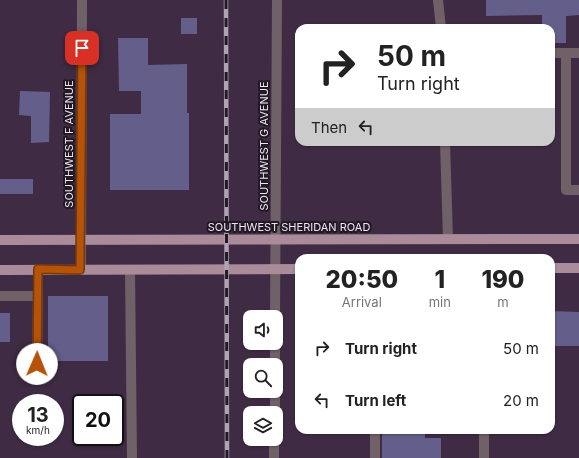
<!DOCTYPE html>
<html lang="en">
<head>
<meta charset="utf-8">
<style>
	body { margin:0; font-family:Inter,sans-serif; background:#f2f2f2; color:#222; height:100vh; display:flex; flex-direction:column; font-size:15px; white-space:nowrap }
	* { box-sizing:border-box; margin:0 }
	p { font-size:13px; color:#767676 }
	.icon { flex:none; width:22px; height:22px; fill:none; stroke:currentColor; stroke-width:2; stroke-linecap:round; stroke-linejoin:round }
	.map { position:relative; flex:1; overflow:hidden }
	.details { position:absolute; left:295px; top:254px; width:260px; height:180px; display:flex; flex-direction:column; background:#fff; border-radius:12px; box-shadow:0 1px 3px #0004 }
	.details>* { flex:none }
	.hud { position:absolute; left:295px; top:24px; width:260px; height:122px; border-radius:12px; box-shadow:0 1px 3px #0004; background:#fff; color:#222; overflow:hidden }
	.tools { position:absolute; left:243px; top:310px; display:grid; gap:8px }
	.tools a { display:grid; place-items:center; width:40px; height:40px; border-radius:8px; background:#fff; box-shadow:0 1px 3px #0004; font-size:20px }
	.speed { position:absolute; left:12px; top:394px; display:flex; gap:8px; font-size:20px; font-weight:700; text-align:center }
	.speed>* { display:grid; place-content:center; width:52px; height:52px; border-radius:50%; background:#fff; box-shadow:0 1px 3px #0004; line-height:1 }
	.speed small { font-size:10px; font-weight:400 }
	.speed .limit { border:2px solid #111; border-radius:6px; background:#fff; color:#111 }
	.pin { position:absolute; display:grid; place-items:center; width:34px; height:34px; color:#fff; margin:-17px; border-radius:8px; box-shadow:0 2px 6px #0006 }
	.me { position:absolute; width:44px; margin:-22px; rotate:1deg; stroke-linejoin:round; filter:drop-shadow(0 0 3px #0008) }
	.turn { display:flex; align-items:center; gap:14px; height:84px; padding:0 16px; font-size:18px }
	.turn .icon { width:52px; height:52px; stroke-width:2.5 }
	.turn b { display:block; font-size:28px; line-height:34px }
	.then { display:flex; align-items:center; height:38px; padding:0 16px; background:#0003; gap:8px; font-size:15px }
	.eta { display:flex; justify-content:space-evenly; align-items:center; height:68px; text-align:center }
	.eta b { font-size:24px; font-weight:800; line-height:28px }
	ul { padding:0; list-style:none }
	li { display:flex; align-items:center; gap:12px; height:52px; padding:0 16px }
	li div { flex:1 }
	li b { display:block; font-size:15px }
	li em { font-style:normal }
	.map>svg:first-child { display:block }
	.building { fill:#645e8b }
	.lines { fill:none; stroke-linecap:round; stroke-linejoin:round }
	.minor { stroke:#6f6167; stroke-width:10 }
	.major { stroke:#a98b99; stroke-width:10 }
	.rail-casing { stroke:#b1a3b5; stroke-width:4.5 }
	.rail { stroke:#211923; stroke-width:3; stroke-dasharray:9; stroke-linecap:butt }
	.route-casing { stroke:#753606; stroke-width:10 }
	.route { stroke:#b45309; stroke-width:7 }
	.labels { text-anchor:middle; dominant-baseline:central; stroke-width:4; stroke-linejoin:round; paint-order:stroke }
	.street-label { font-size:11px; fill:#f0e4f3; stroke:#211923 }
</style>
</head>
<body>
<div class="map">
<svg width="579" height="458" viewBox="0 0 579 458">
	<rect width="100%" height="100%" fill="#3f2c44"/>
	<path class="building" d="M 486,0 L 579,0 L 579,15 L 566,16 L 566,43 L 551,43 L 551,28 L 542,28 L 542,15 L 486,16 Z
		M 181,18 L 197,18 L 197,34 L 181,34 Z
		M 118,38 L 148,38 L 148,65 L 187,64 L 187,113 L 189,113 L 189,190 L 110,190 L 110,114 L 141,114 L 141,91 L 119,91 Z
		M 20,91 L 50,92 L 49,142 L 31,143 L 31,116 L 19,115 Z
		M 0,179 L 33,179 L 33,194 L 0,194 Z
		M 48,296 L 108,296 L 108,361 L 48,361 Z
		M 551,311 L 579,312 L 579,346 L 551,346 Z
		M 0,313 L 10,313 L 10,342 L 0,342 Z
		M 382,430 L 425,430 L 425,438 L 441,438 L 441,458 L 382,458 Z"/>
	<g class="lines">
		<path class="minor" d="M 438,0 L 441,28
			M 551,53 L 579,53
			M 566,54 L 566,190 L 579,190
			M 445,142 L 448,239
			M 81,270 L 82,0
			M 130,270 L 132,458
			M 0,296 L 38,296 L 38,269
			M 275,317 L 277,0
			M 37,364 L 38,296
			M 275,365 L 275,343
			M 275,413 L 275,391
			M 274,458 L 274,439
			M 375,458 L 375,430
			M 484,458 L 484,430"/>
		<path class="major" d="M 0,240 L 579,239
			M 551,268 L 579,268
			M 0,270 L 299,269"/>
		<defs>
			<path id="rail" d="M 226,0 L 227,458"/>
		</defs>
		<use href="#rail" class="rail-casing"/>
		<use href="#rail" class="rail"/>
	</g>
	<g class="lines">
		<defs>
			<path id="route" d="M 37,364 L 38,269 L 80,270 L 82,48"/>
		</defs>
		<use href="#route" class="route-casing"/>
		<use href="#route" class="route"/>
	</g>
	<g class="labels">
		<g class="street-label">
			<text transform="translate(69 144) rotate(-90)">SOUTHWEST F AVENUE</text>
			<text transform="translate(264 146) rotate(-90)">SOUTHWEST G AVENUE</text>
			<text x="289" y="227">SOUTHWEST SHERIDAN ROAD</text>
		</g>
	</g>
</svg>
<div class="tools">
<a><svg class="icon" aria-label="sound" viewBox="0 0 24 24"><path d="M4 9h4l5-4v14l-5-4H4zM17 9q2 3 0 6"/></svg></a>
<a><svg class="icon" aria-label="search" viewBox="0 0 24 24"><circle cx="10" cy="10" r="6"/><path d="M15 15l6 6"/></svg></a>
<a><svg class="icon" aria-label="layers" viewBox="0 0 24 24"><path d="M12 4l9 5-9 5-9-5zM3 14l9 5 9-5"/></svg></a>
</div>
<div class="speed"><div>13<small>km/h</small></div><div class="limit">20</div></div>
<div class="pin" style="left:82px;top:48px;background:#d93025"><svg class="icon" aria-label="arrive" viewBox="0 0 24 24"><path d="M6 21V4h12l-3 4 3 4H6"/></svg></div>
<svg class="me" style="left:37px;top:364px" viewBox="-20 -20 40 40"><circle r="19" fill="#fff"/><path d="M0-13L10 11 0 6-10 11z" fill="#b45309"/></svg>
<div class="hud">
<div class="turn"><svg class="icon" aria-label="right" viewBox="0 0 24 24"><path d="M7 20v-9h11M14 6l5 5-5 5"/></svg><div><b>50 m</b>Turn right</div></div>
<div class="then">Then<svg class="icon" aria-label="left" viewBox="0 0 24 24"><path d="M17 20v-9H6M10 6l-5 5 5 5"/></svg></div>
</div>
<section class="details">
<div class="eta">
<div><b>20:50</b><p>Arrival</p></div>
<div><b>1</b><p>min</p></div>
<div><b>190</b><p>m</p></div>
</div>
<ul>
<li><svg class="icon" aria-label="right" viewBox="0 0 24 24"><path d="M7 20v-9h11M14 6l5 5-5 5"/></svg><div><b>Turn right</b></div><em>50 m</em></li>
<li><svg class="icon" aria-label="left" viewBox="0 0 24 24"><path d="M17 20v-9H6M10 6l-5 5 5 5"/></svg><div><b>Turn left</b></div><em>20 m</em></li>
</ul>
</section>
</div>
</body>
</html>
